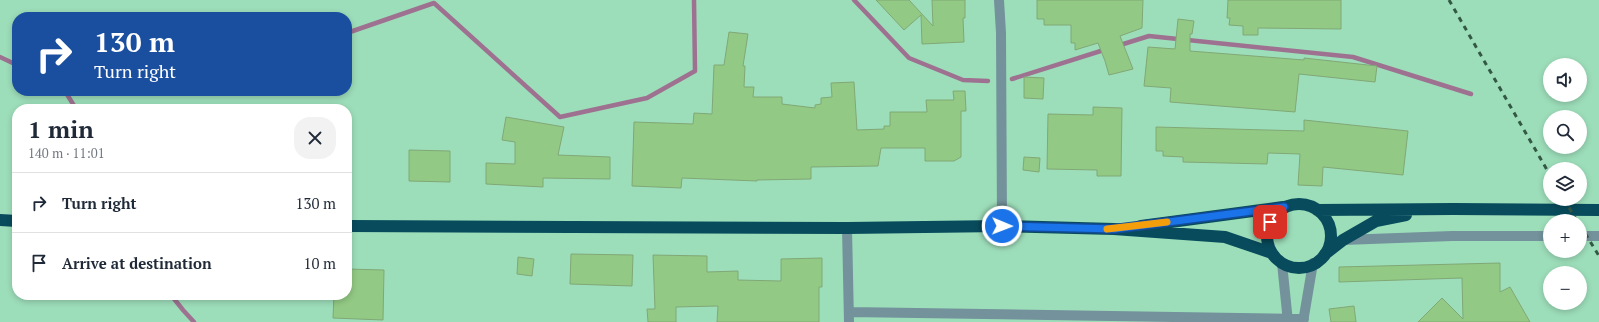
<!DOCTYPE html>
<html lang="en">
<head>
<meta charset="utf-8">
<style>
	body { margin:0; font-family:"PT Serif",serif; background:#f2f2f3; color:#1f2937; height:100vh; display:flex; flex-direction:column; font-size:15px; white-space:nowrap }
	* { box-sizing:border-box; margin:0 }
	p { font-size:13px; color:#747a83 }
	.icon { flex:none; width:22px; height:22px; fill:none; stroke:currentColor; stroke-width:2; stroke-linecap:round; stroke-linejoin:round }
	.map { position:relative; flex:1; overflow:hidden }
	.drawer { position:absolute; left:12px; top:104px; width:340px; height:196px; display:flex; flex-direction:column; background:#fff; border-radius:16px; box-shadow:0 2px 6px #0003 }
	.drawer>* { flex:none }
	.hud { position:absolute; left:12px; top:12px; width:340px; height:84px; border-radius:16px; box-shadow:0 2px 6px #0003; background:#1a4fa0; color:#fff; overflow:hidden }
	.buttons { position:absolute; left:1543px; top:58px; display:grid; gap:8px }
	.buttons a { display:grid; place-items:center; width:44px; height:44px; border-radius:50%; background:#fff; box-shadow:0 2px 6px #0003; font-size:20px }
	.pin { position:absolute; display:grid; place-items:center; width:34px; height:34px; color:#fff; margin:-17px; border-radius:8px; box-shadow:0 2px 6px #0006 }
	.me { position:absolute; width:44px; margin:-22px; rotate:91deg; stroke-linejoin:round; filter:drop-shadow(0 0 3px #0008) }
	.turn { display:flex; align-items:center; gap:14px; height:84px; padding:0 16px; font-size:18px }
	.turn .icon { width:52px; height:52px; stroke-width:2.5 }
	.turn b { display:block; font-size:28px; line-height:34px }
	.round { display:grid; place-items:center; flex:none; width:42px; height:42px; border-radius:16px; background:#f2f2f3 }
	.summary { display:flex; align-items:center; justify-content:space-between; height:68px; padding:0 16px }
	h1 { font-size:24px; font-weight:600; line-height:30px }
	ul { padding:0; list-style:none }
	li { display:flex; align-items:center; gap:12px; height:60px; padding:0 16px; border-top:1px solid #e0e1e3 }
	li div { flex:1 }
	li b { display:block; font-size:15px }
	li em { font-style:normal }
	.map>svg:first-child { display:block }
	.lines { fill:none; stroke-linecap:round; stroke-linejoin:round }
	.stream { stroke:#9e7191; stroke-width:4.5 }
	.building { fill:#92c984; stroke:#80a876 }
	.street { stroke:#73929b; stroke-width:10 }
	.highway { stroke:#084b5c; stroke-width:12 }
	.rail { stroke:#335945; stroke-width:3; stroke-dasharray:5 5; stroke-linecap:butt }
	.route-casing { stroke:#114b97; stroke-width:10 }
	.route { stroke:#1a73e8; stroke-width:7 }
	.slow { stroke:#f59e0b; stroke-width:7 }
</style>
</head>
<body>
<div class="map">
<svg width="1599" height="322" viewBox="0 0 1599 322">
	<rect width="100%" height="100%" fill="#9ddeba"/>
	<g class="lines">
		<path class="stream" d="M 854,0 L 909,58 L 963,80 L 988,81
			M 347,33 L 434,3 L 560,117 L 647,98 L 695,71 L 694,0
			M 1117,46 L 1149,36 L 1353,57 L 1471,94
			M 0,57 L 17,65
			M 1012,79 L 1107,49
			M 65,91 L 76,109
			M 171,295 L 183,310 L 194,322"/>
	</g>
	<path class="building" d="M 876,0 L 909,0 L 933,26 L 932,0 L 965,0 L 965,18 L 963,18 L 964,42 L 922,44 L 921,15 L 904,30 Z
		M 1037,0 L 1143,0 L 1142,28 L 1120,36 L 1133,69 L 1109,75 L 1105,61 L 1098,43 L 1075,50 L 1075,43 L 1071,43 L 1071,25 L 1044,25 L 1044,19 L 1037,19 Z
		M 1228,0 L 1341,0 L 1341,29 L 1258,28 L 1258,35 L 1243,35 L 1243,26 L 1229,25 L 1230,18 L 1227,18 Z
		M 1178,19 L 1194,21 L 1192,34 L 1190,34 L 1190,51 L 1304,60 L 1304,58 L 1377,66 L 1375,82 L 1299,74 L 1295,112 L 1170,102 L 1171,88 L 1144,86 L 1148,47 L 1175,49 Z
		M 729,32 L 748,34 L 743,66 L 745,66 L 744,87 L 754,87 L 753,97 L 782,97 L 782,104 L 815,108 L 815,105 L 821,104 L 821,98 L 832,97 L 831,83 L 854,82 L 857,130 L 884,129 L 884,126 L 890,126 L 890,112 L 927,112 L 926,100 L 954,100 L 953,91 L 965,91 L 966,111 L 961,111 L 961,157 L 954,161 L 925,161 L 925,148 L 881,148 L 878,166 L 811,167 L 811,179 L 757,180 L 757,181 L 682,178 L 681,188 L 632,186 L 634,122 L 693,124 L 694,113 L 712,114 L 714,65 L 724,65 Z
		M 1024,77 L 1044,78 L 1043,99 L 1024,98 Z
		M 1093,107 L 1122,108 L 1121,176 L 1097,176 L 1097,170 L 1047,169 L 1048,114 L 1093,115 Z
		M 506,117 L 564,127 L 558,155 L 610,157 L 610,179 L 543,178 L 543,187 L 486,184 L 486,163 L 515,164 L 515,142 L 502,140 Z
		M 1304,120 L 1408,131 L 1403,175 L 1323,167 L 1322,186 L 1298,185 L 1300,154 L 1268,153 L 1267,164 L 1183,162 L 1183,157 L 1163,156 L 1163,151 L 1156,151 L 1156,127 L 1304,131 Z
		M 409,150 L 450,151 L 450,182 L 409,181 Z
		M 1024,157 L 1040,158 L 1039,172 L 1023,170 Z
		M 571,254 L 633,255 L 632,286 L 570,284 Z
		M 653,255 L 707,256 L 707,272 L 738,271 L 738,280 L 781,281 L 781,259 L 822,258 L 822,287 L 819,287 L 819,322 L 717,322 L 718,306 L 676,307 L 676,322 L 648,322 L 647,309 L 655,309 Z
		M 518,257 L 534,259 L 532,276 L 517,274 Z
		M 1500,263 L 1500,292 L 1510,287 L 1530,322 L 1418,322 L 1442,298 L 1463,319 L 1462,278 L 1339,282 L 1339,267 Z
		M 347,269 L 384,270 L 383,320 L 333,318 L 334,295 L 347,295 Z
		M 1354,306 L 1356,322 L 1331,322 L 1329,309 Z"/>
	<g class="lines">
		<path class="street" d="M 999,0 L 1001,33 L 1002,226
			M 847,228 L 849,322
			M 1580,236 L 1599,236
			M 1343,240 L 1452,236 L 1550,236
			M 1282,263 L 1288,322
			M 849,312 L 1304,319
			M 1303,322 L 1313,263"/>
		<path class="highway" d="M1267 236a32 32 0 1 1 64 0a32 32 0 1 1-64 0Z
			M 1317,210 L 1453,209 L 1599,210
			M 0,220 L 17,221
			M 347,226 L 847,228 L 1002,226 L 1114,229 L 1225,237 L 1272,253
			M 1141,226 L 1283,207
			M 1325,254 L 1343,240 L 1376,221 L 1406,215"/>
		<path class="rail" d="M 1449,0 L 1550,175
			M 1564,199 L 1577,221
			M 1580,225 L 1599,256"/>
	</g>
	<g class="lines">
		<defs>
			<path id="route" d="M 1002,226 L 1114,229 L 1284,207 L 1276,213 L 1270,222"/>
		</defs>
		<use href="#route" class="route-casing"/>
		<use href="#route" class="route"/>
		<path class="slow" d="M 1107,229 L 1167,222"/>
	</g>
</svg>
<div class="buttons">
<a><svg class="icon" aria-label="sound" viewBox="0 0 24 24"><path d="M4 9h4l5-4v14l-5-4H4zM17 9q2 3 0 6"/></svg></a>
<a><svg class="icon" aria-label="search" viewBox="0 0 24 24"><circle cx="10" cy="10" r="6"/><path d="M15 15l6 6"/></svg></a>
<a><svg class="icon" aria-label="layers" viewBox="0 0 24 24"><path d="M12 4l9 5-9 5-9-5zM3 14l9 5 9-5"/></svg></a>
<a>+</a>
<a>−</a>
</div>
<div class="pin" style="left:1270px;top:222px;background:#d93025"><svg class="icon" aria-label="arrive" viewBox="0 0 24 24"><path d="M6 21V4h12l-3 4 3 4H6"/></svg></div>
<svg class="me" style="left:1002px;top:226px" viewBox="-20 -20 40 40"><circle r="17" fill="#1a73e8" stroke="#fff" stroke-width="3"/><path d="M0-11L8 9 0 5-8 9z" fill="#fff"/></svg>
<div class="hud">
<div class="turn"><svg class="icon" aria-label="right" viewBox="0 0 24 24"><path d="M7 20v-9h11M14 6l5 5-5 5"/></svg><div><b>130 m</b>Turn right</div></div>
</div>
<section class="drawer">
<div class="summary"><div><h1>1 min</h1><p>140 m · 11:01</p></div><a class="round"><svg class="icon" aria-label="close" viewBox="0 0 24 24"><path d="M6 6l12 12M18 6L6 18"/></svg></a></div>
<ul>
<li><svg class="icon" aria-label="right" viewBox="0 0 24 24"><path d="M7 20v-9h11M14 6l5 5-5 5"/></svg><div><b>Turn right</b></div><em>130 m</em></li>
<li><svg class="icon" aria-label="arrive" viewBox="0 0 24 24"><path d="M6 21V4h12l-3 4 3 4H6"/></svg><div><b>Arrive at destination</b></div><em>10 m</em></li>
</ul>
</section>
</div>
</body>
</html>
